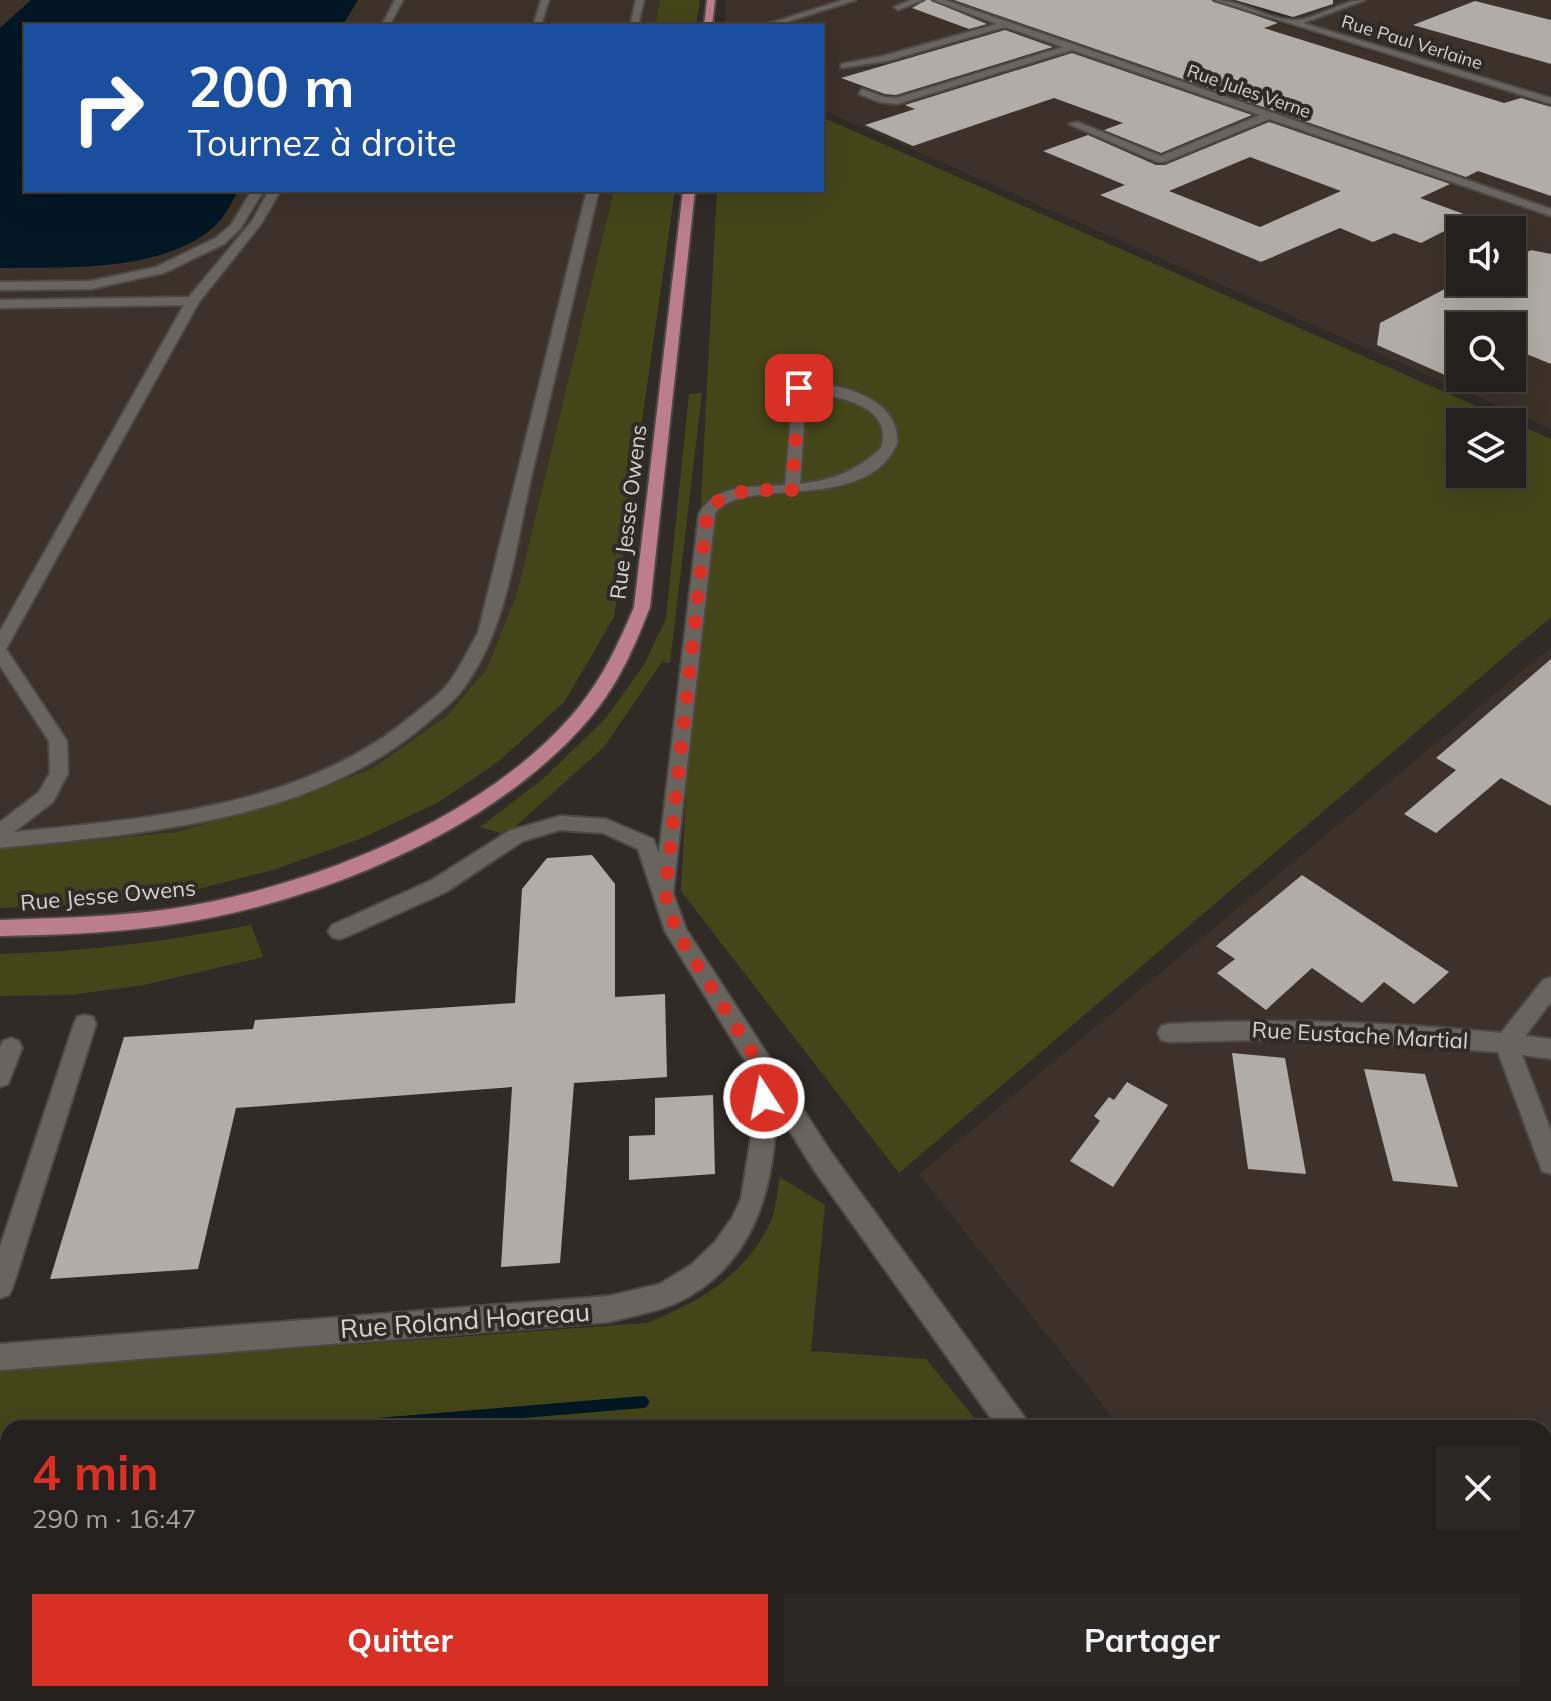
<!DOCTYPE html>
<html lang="fr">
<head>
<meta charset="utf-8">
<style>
	body { margin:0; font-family:Mulish,sans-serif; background:#2c2826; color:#f1f3f6; height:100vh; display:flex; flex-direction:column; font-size:30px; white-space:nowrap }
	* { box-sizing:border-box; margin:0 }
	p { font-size:26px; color:#a3a3a4 }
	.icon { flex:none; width:44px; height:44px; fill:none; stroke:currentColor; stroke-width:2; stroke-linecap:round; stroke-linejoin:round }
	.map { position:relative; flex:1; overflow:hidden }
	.panel { position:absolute; left:0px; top:1420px; width:1552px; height:282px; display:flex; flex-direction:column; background:#24201d; border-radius:24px 24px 0 0; box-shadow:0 8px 32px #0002,0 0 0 2px #413e3b }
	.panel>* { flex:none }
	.hud { position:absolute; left:24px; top:24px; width:800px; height:168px; border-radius:0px; box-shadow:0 8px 32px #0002,0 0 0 2px #413e3b; background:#1a4fa0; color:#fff; overflow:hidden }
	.controls { position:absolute; left:1446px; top:216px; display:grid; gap:16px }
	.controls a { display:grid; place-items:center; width:80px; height:80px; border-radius:0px; background:#24201d; box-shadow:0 8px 32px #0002,0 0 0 2px #413e3b; font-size:40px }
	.pin { position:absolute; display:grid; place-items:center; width:68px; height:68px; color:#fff; margin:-34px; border-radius:16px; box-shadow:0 4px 12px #0006 }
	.me { position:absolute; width:88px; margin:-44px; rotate:349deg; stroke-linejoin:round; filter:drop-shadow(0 0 6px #0008) }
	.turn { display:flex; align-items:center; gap:28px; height:168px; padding:0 32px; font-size:36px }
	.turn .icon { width:104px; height:104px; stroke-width:2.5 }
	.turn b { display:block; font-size:56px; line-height:68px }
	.round { display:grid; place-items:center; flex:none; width:84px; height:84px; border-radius:0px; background:#2c2826 }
	.summary { display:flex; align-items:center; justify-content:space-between; height:136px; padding:0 32px }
	h1 { font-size:48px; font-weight:700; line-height:60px; color:#d93025 }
	.primary-button { display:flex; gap:16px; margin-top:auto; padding:16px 32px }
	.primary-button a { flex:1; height:92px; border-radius:0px; background:#d93025; color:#fff; font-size:32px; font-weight:700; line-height:92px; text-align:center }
	.primary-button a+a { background:#2c2826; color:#f1f3f6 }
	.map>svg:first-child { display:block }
	.built { fill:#3c3229; fill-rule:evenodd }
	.green { fill:#444619; fill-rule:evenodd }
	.water { fill:#011723 }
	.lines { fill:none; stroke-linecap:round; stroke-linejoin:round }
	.stream { stroke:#011723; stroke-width:12 }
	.building { fill:#b1ada6; fill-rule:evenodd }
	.minor-casing { stroke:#4d4945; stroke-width:4 }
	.major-casing { stroke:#4d4945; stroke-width:4 }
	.minor { fill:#6a645f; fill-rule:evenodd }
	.major { fill:#bc7d8d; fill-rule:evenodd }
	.route { stroke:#d93025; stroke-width:14; stroke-dasharray:0 25.2 }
	.labels { text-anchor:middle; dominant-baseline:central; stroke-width:8; stroke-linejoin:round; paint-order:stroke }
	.far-street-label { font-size:18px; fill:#d7d3d0; stroke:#302b27 }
	.street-label { font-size:22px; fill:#d7d3d0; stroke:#302b27 }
	.near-street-label { font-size:26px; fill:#d7d3d0; stroke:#302b27 }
</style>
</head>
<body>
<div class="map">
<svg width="1551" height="1701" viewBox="0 0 1551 1701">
	<rect width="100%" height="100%" fill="#302b27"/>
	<path class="built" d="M 0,0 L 700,0 L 696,26 L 26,26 L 26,190 L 675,190 L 614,617 L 565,701 L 499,761 L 437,803 L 360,839 L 273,870 L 186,892 L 103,903 L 0,908 Z
		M 726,0 L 1201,0 L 1551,106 L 1551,429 L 822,110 L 822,26 L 724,26 ZM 1460,230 L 1512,230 L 1512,282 L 1460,282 ZM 1460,326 L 1512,326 L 1512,378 L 1460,378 Z
		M 1236,0 L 1551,0 L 1551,95 Z
		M 1551,647 L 1551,1458 L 1544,1458 L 1544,1428 L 1121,1428 L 919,1174 Z"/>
	<path class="green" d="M 660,0 L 700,0 L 696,26 L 655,26 Z
		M 822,117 L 1551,439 L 1551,617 L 899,1173 L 681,891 L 717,190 L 822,190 ZM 1460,422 L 1512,422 L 1512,474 L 1460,474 Z
		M 614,190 L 675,190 L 614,617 L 565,701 L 499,761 L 437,803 L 360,839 L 273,870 L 186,892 L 103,903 L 0,908 L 0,850 L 177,832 L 281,802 L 372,769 L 447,716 L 487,669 L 517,594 Z
		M 702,393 L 670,663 L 662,662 L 604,747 L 506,835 L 480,827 L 543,779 L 605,719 L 644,665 L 666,618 L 689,394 Z
		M 251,925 L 263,957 L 144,985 L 70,995 L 0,996 L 0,954 C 85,952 168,941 251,925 Z
		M 780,1177 L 825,1205 L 811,1351 L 926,1359 L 983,1428 L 8,1428 L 8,1575 L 0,1576 L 0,1370 L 647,1323 C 700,1301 742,1278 769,1225 C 776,1211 777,1192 780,1177 Z
		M 1544,1639 L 1551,1639 L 1551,1701 L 1091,1701 L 1090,1694 L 1544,1694 Z
		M 0,1655 L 8,1655 L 8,1694 L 989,1694 L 990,1701 L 0,1701 Z"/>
	<path class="water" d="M 31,0 L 358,0 L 342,26 L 26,26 L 26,190 L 239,190 C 232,201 225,217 215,226 C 164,273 64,267 0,268 L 0,28 Z"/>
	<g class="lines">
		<path class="stream" d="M 329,1428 L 643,1402
			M 0,1455 L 8,1454"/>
	</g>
	<path class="building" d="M 926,0 L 930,0 L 987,24 L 969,29 L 912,8 Z
		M 954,0 L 1211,0 L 1278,23 L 1264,28 L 1504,103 L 1521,98 L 1551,107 L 1551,196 L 1478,171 L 1466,177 Z
		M 1235,0 L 1333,0 L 1333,4 L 1293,17 Z
		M 1475,1 L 1551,20 L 1551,64 L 1413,25 Z
		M 1005,30 L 1053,47 L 896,95 L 885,94 L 841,78 Z
		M 1072,53 L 1252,115 L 1161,153 L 1104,130 L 1123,123 L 1054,98 L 913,146 L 865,125 L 915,109 L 905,105 Z
		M 1269,122 L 1450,184 L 1420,198 L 1472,217 L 1421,243 L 1394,233 L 1373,242 L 1340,228 L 1261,262 L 1100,195 L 1125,185 L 1043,151 L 1088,135 L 1156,165 L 1165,165 ZM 1250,157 L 1341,191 L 1260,227 L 1169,191 Z
		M 1531,250 L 1551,254 L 1551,364 L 1512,348 L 1512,326 L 1460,326 L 1460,367 L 1445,375 L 1377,345 L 1380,323 L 1460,281 L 1460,287 L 1470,282 L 1512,282 L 1512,260 Z
		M 1551,659 L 1551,806 L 1501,778 L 1436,833 L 1404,814 L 1456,770 L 1436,758 Z
		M 592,855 L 615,884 L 615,997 L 665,994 L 667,1077 L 574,1083 L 560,1263 L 501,1267 L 512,1087 L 236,1108 L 198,1269 L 50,1279 L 124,1037 L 253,1029 L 255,1020 L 515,1003 L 522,889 L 547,858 Z
		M 1302,875 L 1449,972 L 1414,1004 L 1384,982 L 1362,1003 L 1312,968 L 1266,1010 L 1217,973 L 1235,959 L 1216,946 Z
		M 1232,1053 L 1285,1058 L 1306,1174 L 1248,1169 Z
		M 1364,1069 L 1425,1074 L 1458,1187 L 1393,1181 Z
		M 1127,1082 L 1168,1105 L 1113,1187 L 1070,1161 L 1100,1121 L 1094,1116 L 1109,1097 L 1114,1100 Z
		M 713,1095 L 715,1174 L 629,1180 L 629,1136 L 655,1135 L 655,1098 Z"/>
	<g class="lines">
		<defs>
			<path id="minor" d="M 395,0 L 403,0 L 389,26 L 381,26 Z
				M 541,0 L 549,0 L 541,26 L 533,26 Z
				M 636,0 L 644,0 L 638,26 L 630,26 Z
				M 843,0 L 856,0 L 774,26 L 761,26 Z
				M 911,0 L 923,0 L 898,10 L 894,7 Z
				M 933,0 L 945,0 L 1551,209 L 1551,216 L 1269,119 L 1165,162 L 1157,162 L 1069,124 L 1078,122 L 1161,156 L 1260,115 L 1072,50 L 897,104 L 879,102 L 859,94 L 862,89 L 884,97 L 896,98 L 1063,47 L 1005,27 L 887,61 L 841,68 L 841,64 L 883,56 L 997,24 Z
				M 1214,0 C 1242,0 1266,19 1293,20 C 1313,21 1341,0 1365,0 L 1303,23 L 1551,98 L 1551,104 Z
				M 252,190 L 264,190 L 240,229 L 224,244 L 164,273 L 91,289 L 0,290 L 0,282 L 91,281 L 156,267 L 216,238 L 231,225 Z
				M 269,190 L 281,190 L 261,224 L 199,302 L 6,649 L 67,741 L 68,773 L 53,802 L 14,832 C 152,818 306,807 415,713 C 426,704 438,696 447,685 C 460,669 468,650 478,633 L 587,190 L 599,190 C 576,286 554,382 531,478 C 515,550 507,629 463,689 C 453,702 440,712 428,722 C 313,822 145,833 0,848 L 0,822 L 39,792 L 50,773 L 49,741 L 0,666 L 0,631 L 184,305 L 0,308 L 0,300 L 189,297 L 252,221 Z
				M 794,385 C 831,379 901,396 897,443 C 868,516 737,474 715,514 L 673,893 L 686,929 L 832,1154 L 1025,1418 L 1029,1428 L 998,1428 L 814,1170 L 776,1109 C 775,1188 753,1269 674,1304 C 653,1313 631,1316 609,1322 L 0,1370 L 0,1344 L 609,1296 L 660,1284 L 691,1265 L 715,1242 L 732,1218 L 741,1199 L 751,1138 L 752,1072 L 665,931 L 638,849 L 603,833 L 560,830 L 523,841 L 446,892 L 346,937 L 339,939 L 332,937 L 328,931 L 332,925 L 432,880 L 509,831 L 560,816 L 606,819 L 653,839 L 659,853 L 699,514 C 717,482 752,488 785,485 ZM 806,393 C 835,395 895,405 881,448 C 857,471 832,480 800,484 Z
				M 1551,977 L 1551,1002 L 1525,1036 L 1551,1039 L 1551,1059 L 1522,1055 L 1551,1131 L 1551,1174 L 1542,1171 L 1539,1163 L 1498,1052 L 1312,1039 L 1169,1042 L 1161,1040 L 1158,1033 L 1161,1026 L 1169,1024 C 1280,1018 1390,1022 1501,1033 L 1543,980 Z
				M 85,1015 L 93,1017 L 96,1024 L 13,1286 L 9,1295 L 0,1298 L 0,1247 L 74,1024 L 77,1017 Z
				M 11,1038 L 19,1041 L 22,1048 L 8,1084 L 0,1087 L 0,1047 L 3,1041 Z"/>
			<path id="major" d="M 707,0 L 715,0 L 712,26 L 704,26 Z
				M 683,190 L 695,190 L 650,607 C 635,646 618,685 590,718 C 493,832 315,904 169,925 C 113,933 56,935 0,936 L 0,920 C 57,918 114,917 170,909 C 309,888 487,819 578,708 C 603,677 619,643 634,607 Z
				M 1544,1510 L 1551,1510 L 1551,1540 L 1544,1540 Z
				M 8,1602 L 8,1632 L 0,1633 L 0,1603 Z"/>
		</defs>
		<use href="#minor" class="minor-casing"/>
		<use href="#major" class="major-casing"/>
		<use href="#minor" class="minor"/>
		<use href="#major" class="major"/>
	</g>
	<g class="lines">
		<path class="route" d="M 764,1098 L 763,1070 L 676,931 L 665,893 L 707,514 C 723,485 763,491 792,490 L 799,388"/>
	</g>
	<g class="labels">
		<g class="far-street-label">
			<text transform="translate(1412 42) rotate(17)">Rue Paul Verlaine</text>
			<text transform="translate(1249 91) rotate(19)">Rue Jules Verne</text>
		</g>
		<g class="street-label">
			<text transform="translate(628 512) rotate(-83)">Rue Jesse Owens</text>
			<text transform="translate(108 895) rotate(-5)">Rue Jesse Owens</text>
			<text transform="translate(1360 1035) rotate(3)">Rue Eustache Martial</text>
		</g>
		<g class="near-street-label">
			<text transform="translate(465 1320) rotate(-4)">Rue Roland Hoareau</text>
		</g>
	</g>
</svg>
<div class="controls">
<a><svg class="icon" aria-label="sound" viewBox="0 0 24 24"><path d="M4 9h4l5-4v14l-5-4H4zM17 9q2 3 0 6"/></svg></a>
<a><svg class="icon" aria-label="search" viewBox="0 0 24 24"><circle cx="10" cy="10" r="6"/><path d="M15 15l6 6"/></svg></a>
<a><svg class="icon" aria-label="layers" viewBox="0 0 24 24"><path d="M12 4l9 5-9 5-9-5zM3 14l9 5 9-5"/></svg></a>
</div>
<div class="pin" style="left:799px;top:388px;background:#d93025"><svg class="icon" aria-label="arrive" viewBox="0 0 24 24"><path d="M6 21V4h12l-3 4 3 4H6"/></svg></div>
<svg class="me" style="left:764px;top:1098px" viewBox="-20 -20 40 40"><circle r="17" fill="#d93025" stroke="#fff" stroke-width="3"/><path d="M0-11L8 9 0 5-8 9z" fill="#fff"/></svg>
<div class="hud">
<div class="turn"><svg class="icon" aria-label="right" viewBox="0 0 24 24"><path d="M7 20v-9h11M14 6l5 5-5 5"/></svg><div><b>200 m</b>Tournez à droite</div></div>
</div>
<section class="panel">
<div class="summary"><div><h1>4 min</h1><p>290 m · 16:47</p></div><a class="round"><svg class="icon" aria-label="close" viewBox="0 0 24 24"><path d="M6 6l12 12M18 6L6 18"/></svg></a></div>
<div class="primary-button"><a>Quitter</a><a>Partager</a></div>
</section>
</div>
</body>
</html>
